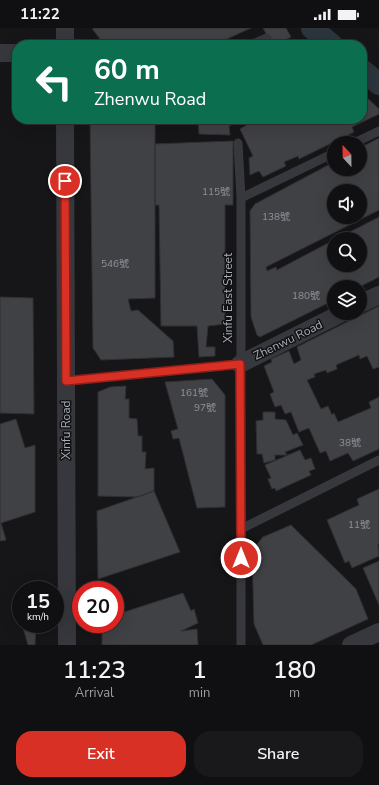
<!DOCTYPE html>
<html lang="en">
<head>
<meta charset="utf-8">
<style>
	body { margin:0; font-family:"Nunito Sans","Noto Sans TC",sans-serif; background:#19191b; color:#f1f3f6; height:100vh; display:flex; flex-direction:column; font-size:15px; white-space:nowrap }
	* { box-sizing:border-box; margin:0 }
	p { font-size:13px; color:#9c9d9f }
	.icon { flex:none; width:22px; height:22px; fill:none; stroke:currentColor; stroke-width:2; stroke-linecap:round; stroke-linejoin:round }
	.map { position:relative; height:617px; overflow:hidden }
	.details { display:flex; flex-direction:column; background:#101012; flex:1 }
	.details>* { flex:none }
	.top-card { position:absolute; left:12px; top:12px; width:355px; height:84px; border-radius:16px; box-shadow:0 4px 16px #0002,0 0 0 1px #303032; background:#0b6e4f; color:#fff; overflow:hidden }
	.needle { width:26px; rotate:338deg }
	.buttons { position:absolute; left:327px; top:108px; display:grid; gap:8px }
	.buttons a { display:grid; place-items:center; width:40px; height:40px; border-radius:50%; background:#101012; box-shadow:0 4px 16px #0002,0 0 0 1px #303032; font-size:20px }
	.speed { position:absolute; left:12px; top:553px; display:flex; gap:8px; font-size:20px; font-weight:700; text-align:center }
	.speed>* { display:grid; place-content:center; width:52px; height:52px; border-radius:50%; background:#101012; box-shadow:0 4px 16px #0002,0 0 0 1px #303032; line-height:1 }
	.speed small { font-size:10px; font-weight:400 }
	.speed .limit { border:6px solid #d22; background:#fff; color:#111 }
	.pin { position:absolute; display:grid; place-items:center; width:34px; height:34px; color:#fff; margin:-17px; border:2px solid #fff; border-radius:50%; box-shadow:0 1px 4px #0007 }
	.me { position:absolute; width:44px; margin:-22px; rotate:0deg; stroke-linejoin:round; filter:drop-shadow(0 0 3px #0008) }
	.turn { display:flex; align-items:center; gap:14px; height:84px; padding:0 16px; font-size:18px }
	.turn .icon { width:52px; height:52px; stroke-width:2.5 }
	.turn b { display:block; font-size:28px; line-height:34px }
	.eta { display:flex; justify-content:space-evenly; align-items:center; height:68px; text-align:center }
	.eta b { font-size:24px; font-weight:600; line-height:28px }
	.button { display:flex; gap:8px; margin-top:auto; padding:8px 16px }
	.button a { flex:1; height:46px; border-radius:16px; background:#d93025; color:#fff; font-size:16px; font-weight:600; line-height:46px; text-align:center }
	.button a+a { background:#19191b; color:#f1f3f6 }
	.status { display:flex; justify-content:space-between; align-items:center; height:28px; padding:0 20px; background:#101012; direction:ltr }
	.status svg { height:11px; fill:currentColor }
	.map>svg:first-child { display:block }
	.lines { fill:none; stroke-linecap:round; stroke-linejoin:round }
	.canal { stroke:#2c353c; stroke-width:22 }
	.building { fill:#404145; stroke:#303034; fill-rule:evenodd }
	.service { stroke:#37383d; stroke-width:9 }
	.minor { stroke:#37383d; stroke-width:18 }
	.route-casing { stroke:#8d1f18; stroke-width:10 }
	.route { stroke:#d93025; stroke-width:7 }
	.labels { text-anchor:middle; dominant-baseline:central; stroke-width:3; stroke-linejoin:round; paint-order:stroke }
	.number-label { font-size:10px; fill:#8e929b }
	.street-label { font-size:12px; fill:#a8adb8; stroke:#111113 }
</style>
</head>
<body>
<div class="status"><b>11:22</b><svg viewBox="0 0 49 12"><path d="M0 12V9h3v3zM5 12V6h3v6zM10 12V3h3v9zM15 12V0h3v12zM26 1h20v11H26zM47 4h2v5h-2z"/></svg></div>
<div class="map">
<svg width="379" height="617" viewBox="0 0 379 617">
	<rect width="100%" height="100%" fill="#161618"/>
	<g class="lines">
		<path class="canal" d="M 312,0 L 332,17
			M 362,42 L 379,56"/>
	</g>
	<path class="building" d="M 93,0 L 251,0 L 214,17 L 182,17 L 101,12 L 93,2 Z
		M 263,0 L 286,0 L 291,9 L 275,17 L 272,17 Z
		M 362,65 L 379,81 L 379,86 L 352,99 L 354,104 L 299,131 L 298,128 L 284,134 L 286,138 L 263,149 L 259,143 L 250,147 L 249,130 L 253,128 L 240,101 L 257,91 L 362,91 Z
		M 90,91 L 155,91 L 155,270 L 128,271 L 131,283 L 138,282 L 173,313 L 174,329 L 101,332 L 93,320 Z
		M 198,91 L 245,91 L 229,98 L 230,107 L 199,106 Z
		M 379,110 L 379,182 L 266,239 L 267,243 L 276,239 L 277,242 L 334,212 L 334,237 L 360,237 L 360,211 L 336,211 L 379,189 L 379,249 L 359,259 L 334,259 L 334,272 L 260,309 L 257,307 L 251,289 L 250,183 L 255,176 L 334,134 L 334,141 L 360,141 L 360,120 ZM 334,163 L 360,163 L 360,189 L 334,189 Z
		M 233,113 L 233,177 L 225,177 L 225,296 L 208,298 L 206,319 L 215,319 L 215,328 L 199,329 L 197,298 L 161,298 L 159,177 L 155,177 L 155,116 Z
		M 0,269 L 33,270 L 34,386 L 0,385 Z
		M 379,278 L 379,339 L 373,341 L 367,328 L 360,331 L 359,327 L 336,337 L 337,341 L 327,345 L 326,342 L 314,346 L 315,349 L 307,352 L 321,381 L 328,378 L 332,387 L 334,385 L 338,394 L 371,380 L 369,374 L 379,369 L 379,421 L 353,433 L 348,425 L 330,433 L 326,423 L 320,425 L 309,400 L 299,404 L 291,384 L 285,386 L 281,377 L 275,379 L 270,366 L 274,364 L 264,338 L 272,334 L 271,331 L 289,323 L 294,336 L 301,332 L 297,319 Z
		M 212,351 L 225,367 L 225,479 L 197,480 L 179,410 L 173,411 L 171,403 L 178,401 L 165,354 Z
		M 126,358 L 125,371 L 129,371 L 129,390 L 137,391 L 138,408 L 142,408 L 142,424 L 146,424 L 145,441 L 154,440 L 154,463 L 138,469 L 98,468 L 98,364 L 110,359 Z
		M 263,384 L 275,384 L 275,391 L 286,392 L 293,407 L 297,405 L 303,417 L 285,424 L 287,427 L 275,427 L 275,432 L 264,435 L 262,426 L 257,426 L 256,393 L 263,392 Z
		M 16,391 L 25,420 L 35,417 L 35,484 L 1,495 L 6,512 L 0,513 L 0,396 Z
		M 300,422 L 305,432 L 311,430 L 315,441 L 309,443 L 311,447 L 276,463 L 275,460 L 272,461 L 268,451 L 271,450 L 265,437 Z
		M 379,461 L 379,515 L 378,516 L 379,528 L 352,540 L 349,533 L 345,535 L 327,492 L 359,477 L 357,471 Z
		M 154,463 L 180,524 L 98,551 L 97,483 Z
		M 291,497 L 356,561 L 368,591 L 311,617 L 263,617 L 254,596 L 252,522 L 263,509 Z
		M 379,533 L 379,577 L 363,540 Z
		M 183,565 L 191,583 L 194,581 L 198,595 L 181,603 L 197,601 L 198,617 L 102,617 L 102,596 L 115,596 L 115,587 Z
		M 21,577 L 21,591 L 17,578 Z
		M 22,596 L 36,596 L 35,617 L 28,617 Z"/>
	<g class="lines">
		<path class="service" d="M 250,17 L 267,10
			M 238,115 L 241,170
			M 354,115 L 379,103
			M 66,353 L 240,336
			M 241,501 L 379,432
			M 241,617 L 241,170 L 334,125"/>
		<path class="minor" d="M 65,17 L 65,0
			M 0,25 L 17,25
			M 65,91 L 67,617
			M 360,276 L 379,267
			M 240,336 L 342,285
			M 351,617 L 379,604"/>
	</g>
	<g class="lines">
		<defs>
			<path id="route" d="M 65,153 L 66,353 L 240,336 L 241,530"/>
		</defs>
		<use href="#route" class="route-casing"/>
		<use href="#route" class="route"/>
	</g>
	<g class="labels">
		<g class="number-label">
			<text x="216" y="164">115號</text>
			<text x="276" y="189">138號</text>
			<text x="115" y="236">546號</text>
			<text x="306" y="268">180號</text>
			<text x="194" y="365">161號</text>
			<text x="205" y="380">97號</text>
			<text x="350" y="415">38號</text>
			<text x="359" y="497">11號</text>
		</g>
		<g class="street-label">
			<text transform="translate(228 270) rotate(-90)">Xinfu East Street</text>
			<text transform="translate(288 312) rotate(-26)">Zhenwu Road</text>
			<text transform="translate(66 402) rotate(-90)">Xinfu Road</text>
		</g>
	</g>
</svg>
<div class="buttons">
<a><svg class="needle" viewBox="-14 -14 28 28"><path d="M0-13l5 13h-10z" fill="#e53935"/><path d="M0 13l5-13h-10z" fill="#9c9d9f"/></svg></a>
<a><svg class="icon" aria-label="sound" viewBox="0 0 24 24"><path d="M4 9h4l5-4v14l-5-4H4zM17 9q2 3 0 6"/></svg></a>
<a><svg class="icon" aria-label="search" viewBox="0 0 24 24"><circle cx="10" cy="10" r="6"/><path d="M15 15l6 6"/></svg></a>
<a><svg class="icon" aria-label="layers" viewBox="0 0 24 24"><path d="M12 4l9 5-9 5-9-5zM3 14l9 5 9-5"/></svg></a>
</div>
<div class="speed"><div>15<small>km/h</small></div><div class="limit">20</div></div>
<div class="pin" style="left:65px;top:153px;background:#d93025"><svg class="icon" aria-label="arrive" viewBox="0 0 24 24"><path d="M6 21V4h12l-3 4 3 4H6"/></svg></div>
<svg class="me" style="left:241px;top:530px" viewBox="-20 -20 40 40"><circle r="17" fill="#d93025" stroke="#fff" stroke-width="3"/><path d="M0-11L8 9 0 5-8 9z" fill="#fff"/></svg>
<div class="top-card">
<div class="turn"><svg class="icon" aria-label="left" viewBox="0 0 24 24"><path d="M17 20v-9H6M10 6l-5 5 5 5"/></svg><div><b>60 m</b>Zhenwu Road</div></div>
</div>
</div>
<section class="details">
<div class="eta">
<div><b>11:23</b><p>Arrival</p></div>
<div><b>1</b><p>min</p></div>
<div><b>180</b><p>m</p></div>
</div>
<div class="button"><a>Exit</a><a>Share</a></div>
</section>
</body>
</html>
